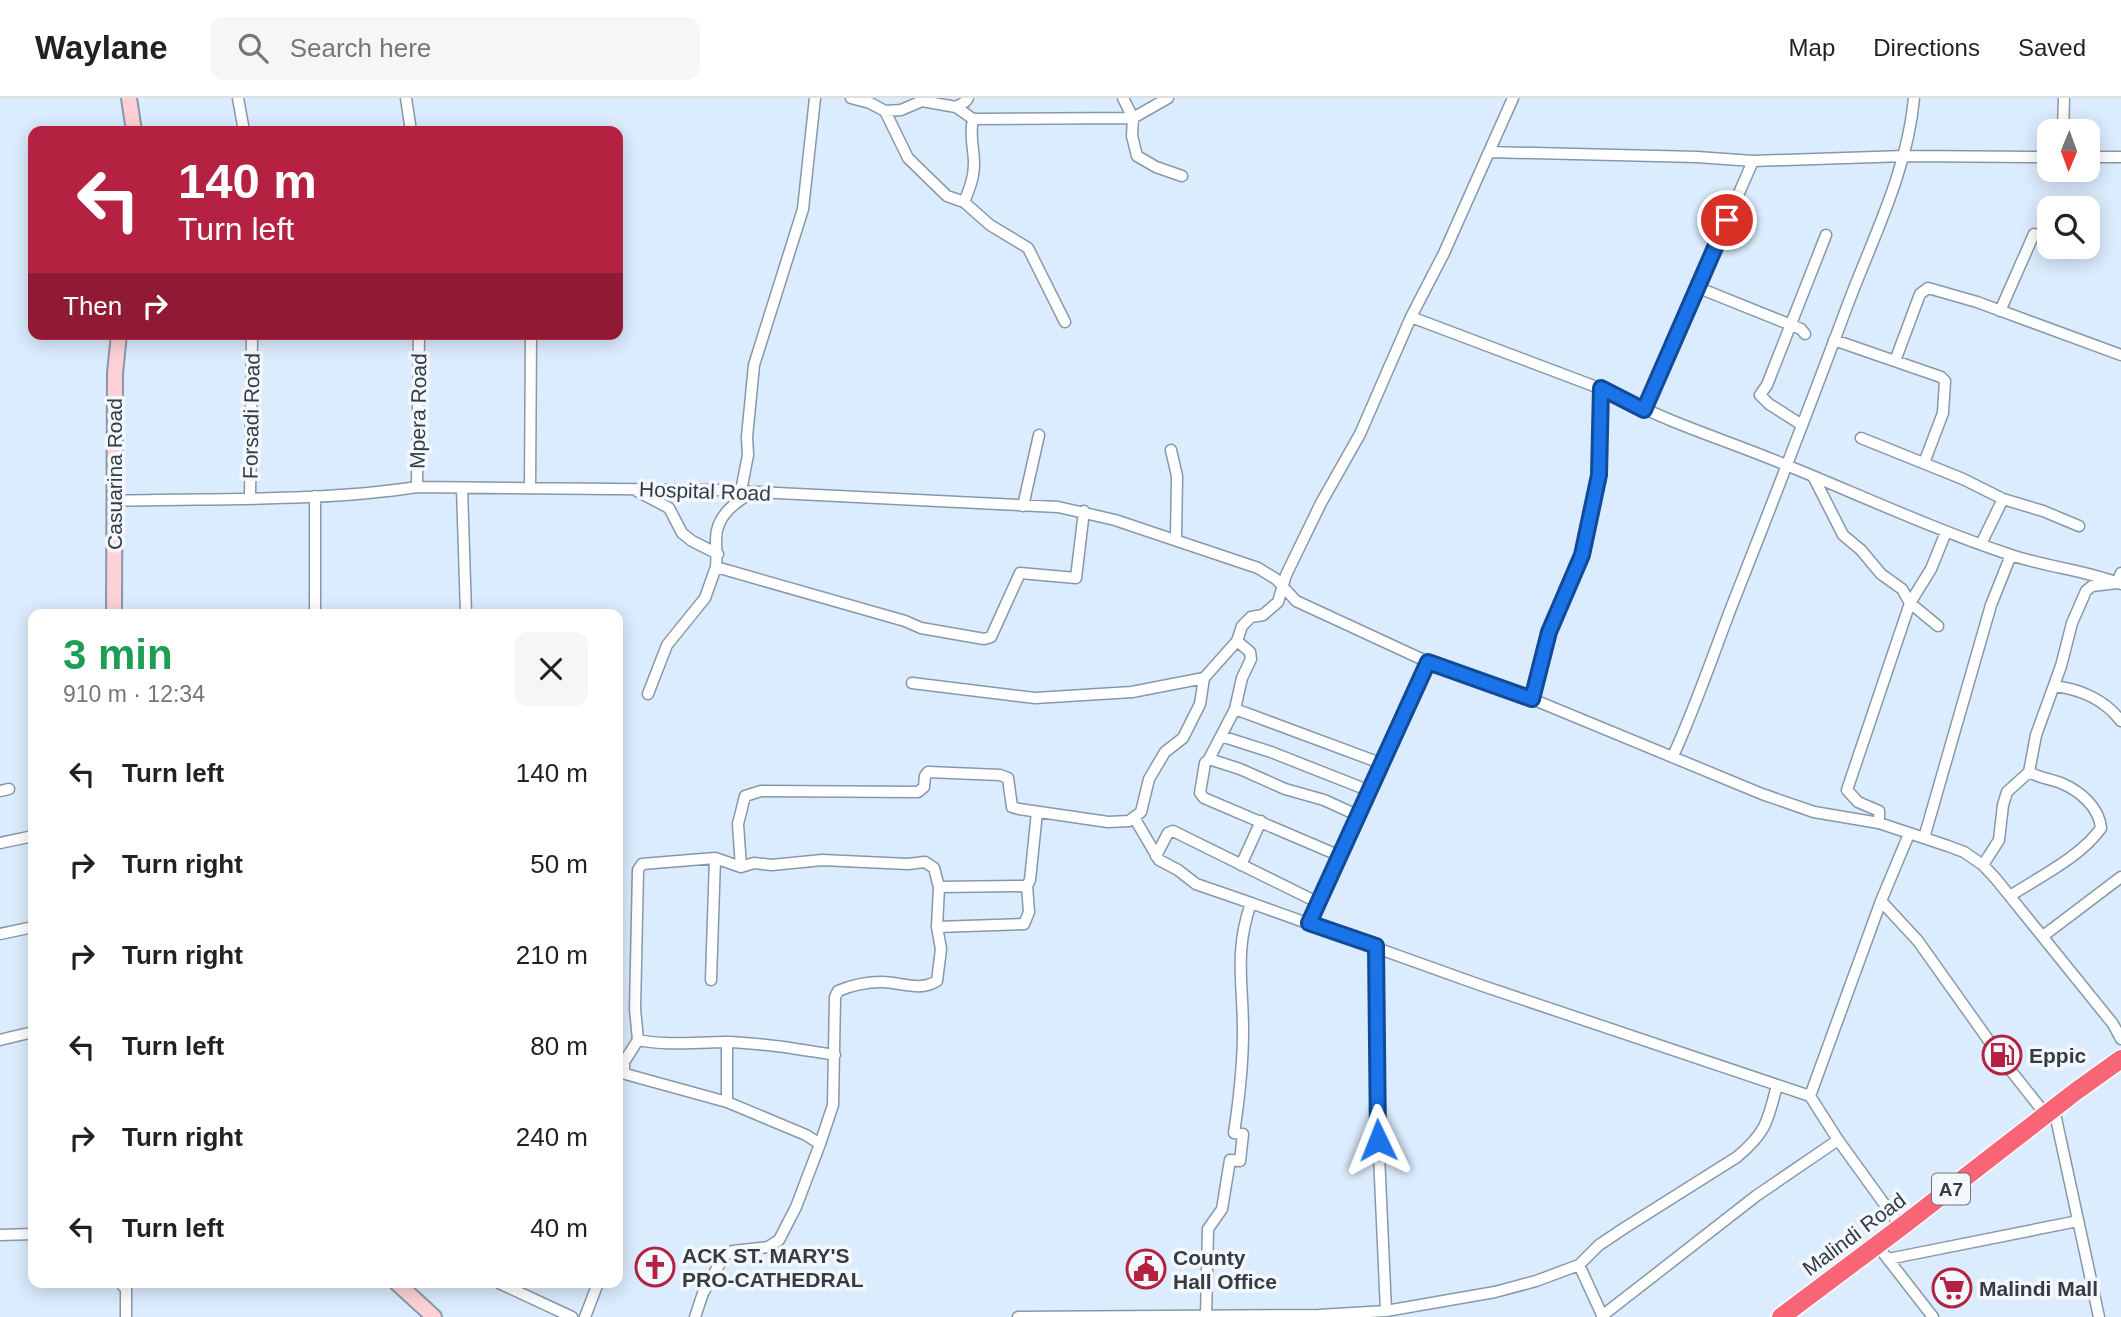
<!DOCTYPE html>
<html lang="en">
<head>
<meta charset="utf-8">
<style>
	body { margin:0; font-family:Arial,sans-serif; background:#f6f6f6; color:#222; height:100vh; display:flex; flex-direction:column; font-size:26px; white-space:nowrap }
	* { box-sizing:border-box; margin:0 }
	p { font-size:23px; color:#767676 }
	.icon { flex:none; width:38px; height:38px; fill:none; stroke:currentColor; stroke-width:2; stroke-linecap:round; stroke-linejoin:round }
	.map { position:relative; flex:1; overflow:hidden }
	.details { position:absolute; left:28px; top:511px; width:595px; height:679px; display:flex; flex-direction:column; background:#fff; border-radius:14px; box-shadow:0 4px 18px #0003 }
	.details>* { flex:none }
	.hud { position:absolute; left:28px; top:28px; width:595px; height:214px; border-radius:14px; box-shadow:0 4px 18px #0003; background:#b42141; color:#fff; overflow:hidden }
	.needle { width:46px; rotate:181deg }
	.controls { position:absolute; left:2037px; top:21px; display:grid; gap:14px }
	.controls a { display:grid; place-items:center; width:63px; height:63px; border-radius:14px; background:#fff; box-shadow:0 4px 18px #0003; font-size:35px }
	.pin { position:absolute; display:grid; place-items:center; width:60px; height:60px; color:#fff; margin:-30px; border:4px solid #fff; border-radius:50%; box-shadow:0 2px 7px #0007 }
	.me { position:absolute; width:77px; margin:-38px; rotate:358deg; stroke-linejoin:round; filter:drop-shadow(0 0 5px #0008) }
	.turn { display:flex; align-items:center; gap:24px; height:147px; padding:0 35px; font-size:32px }
	.turn .icon { width:91px; height:91px; stroke-width:2.5 }
	.turn b { display:block; font-size:49px; line-height:60px }
	.then { display:flex; align-items:center; height:66px; padding:0 35px; background:#0003; gap:14px; font-size:26px }
	.round { display:grid; place-items:center; flex:none; width:74px; height:74px; border-radius:14px; background:#f6f6f6 }
	.head { display:flex; align-items:center; justify-content:space-between; height:119px; padding:0 35px }
	h1 { font-size:42px; font-weight:700; line-height:52px; color:#1e9e55 }
	ul { padding:0; list-style:none }
	li { display:flex; align-items:center; gap:21px; height:91px; padding:0 35px }
	li div { flex:1 }
	li b { display:block; font-size:26px }
	li em { font-style:normal }
	header { display:flex; align-items:center; gap:42px; box-sizing:border-box; height:98px; padding:0 35px; background:#fff; border-bottom:2px solid #e0e0e0 }
	header strong { font-size:33px }
	nav { display:flex; gap:38px; margin-inline-start:auto; font-size:24px }
	.search { width:490px; height:63px; background:#f6f6f6; display:flex; align-items:center; gap:18px; box-sizing:border-box; padding:0 24px; border-radius:14px; color:#767676; font-size:26px }
	.map>svg:first-child { display:block }
	.lines { fill:none; stroke-linecap:round; stroke-linejoin:round }
	.street-casing { stroke:#8798a8; stroke-width:13 }
	.secondary-casing { stroke:#8798a8; stroke-width:18 }
	.highway-casing { stroke:#fff; stroke-width:21 }
	.street { stroke:#fff; stroke-width:10 }
	.secondary { stroke:#fdd1d6; stroke-width:14 }
	.highway { stroke:#f76577; stroke-width:18 }
	.route-casing { stroke:#114b97; stroke-width:18 }
	.route { stroke:#1a73e8; stroke-width:12 }
	.labels { text-anchor:middle; dominant-baseline:central; stroke-width:7; stroke-linejoin:round; paint-order:stroke }
	.shield { fill:#f4f7fb; stroke:#6e747a; stroke-width:2 }
	.shield-label { font-size:19px; font-weight:bold; fill:#353c43 }
	.street-label { font-size:21px; fill:#353c43; stroke:#f4f7fb }
	.poi-label { font-size:21px; font-weight:bold; fill:#353c43; stroke:#f4f7fb; text-anchor:start }
</style>
</head>
<body>
<header>
<strong>Waylane</strong>
<div class="search"><svg class="icon" aria-label="search" viewBox="0 0 24 24"><circle cx="10" cy="10" r="6"/><path d="M15 15l6 6"/></svg>Search here</div>
<nav><a>Map</a><a>Directions</a><a>Saved</a></nav>
</header>
<div class="map">
<svg width="2121" height="1219" viewBox="0 0 2121 1219">
	<rect width="100%" height="100%" fill="#dbecfe"/>
	<g class="lines">
		<defs>
			<path id="street" d="M 238,0 L 244,33
				M 406,0 L 411,33
				M 851,0 L 870,5 L 885,13 L 901,12 L 922,3 L 956,9 L 965,4 L 968,0
				M 1123,0 L 1133,20 L 1132,38 L 1137,58 L 1156,69 L 1182,78
				M 956,9 L 973,21 L 1133,20 L 1168,0
				M 885,13 L 908,60 L 947,98 L 964,104 L 990,127 L 1028,150 L 1065,224
				M 2063,33 L 2064,0
				M 1489,54 L 1697,59 L 1753,63 L 1905,58 L 2049,59
				M 2088,59 L 2121,59
				M 964,104 C 969,92 974,80 974,66 C 974,49 969,39 973,21
				M 1699,190 L 1801,231 L 1805,236
				M 2000,213 L 2034,136
				M 1411,219 L 1615,296 C 1670,326 1729,343 1786,367 C 1860,397 1933,431 2008,456 C 2045,469 2085,472 2121,486
				M 1834,242 L 1941,279 L 1945,283 L 1943,315 L 1924,365
				M 1895,263 L 1920,196 L 1928,190 L 1977,204 L 2121,257
				M 1644,312 L 1753,63
				M 1802,327 L 1769,306 L 1760,297 L 1767,287 L 1826,137
				M 1861,340 L 1963,381 L 2003,401 L 2043,413 L 2079,428
				M 1171,352 L 1177,378 L 1176,442
				M 1814,380 L 1843,437 L 1861,452 L 1881,476 L 1902,491 L 1910,505 L 1938,528
				M 417,389 L 419,236
				M 462,390 L 466,516
				M 530,390 L 531,236
				M 635,392 L 669,410 L 682,435 L 692,443 L 718,456
				M 741,393 L 748,357 L 747,339 L 754,267 L 803,111 L 815,0
				M 753,394 C 735,404 716,418 716,441 C 716,451 717,459 716,469 L 905,523 L 921,530 L 984,541 L 991,539 L 1020,475 L 1076,480 L 1084,413
				M 250,399 L 252,236
				M 113,403 C 213,400 319,404 417,389 L 719,392 L 1058,409 L 1115,422 L 1258,470 L 1276,481 L 1296,503 L 1428,564 L 1532,601 L 1762,696 L 1814,714 L 1879,725 L 1948,748 L 1964,754 L 1983,767 L 1996,781 L 2113,926 L 2121,941
				M 1023,408 L 1039,337
				M 1981,446 L 2003,401
				M 315,516 L 315,398
				M 1237,543 L 1250,554 L 1251,561 L 1242,580 L 1235,611 L 1209,661 L 1205,665 L 1200,695 L 1204,700 L 1340,758
				M 912,585 L 1035,600 L 1132,594 L 1204,580
				M 2054,588 C 2080,591 2105,602 2121,623
				M 648,596 L 667,547 L 705,500 L 716,469
				M 1532,601 L 1549,534 L 1582,457 L 1599,378 L 1601,290
				M 1235,611 L 1383,666
				M 1221,638 L 1271,654 L 1370,693
				M 1673,658 C 1695,610 1712,560 1731,510 C 1769,414 1806,318 1842,222 C 1868,149 1907,78 1914,0
				M 1209,661 L 1240,671 L 1285,691 L 1324,702 L 1359,718
				M 0,693 L 9,691
				M 1135,721 L 1159,762 L 1178,772 L 1196,786 L 1251,805
				M 1879,725 L 1879,713 L 1858,704 L 1847,692 L 1910,505 L 1931,471 L 1946,434
				M 1924,740 L 1991,507 L 2011,457
				M 0,745 L 33,738
				M 1156,758 L 1168,735 L 1173,733 L 1319,805
				M 1241,767 L 1261,723
				M 1983,767 L 1999,742 L 2003,707 L 2007,694 L 2029,674
				M 741,769 L 738,726 L 745,698 L 761,693 L 918,694 L 924,689 L 925,678 L 928,674 L 1000,677 L 1008,680 L 1012,709 L 1019,711 L 1108,724 L 1129,723 L 1141,714 L 1149,681 L 1165,654 L 1183,640 L 1200,606 L 1204,580 L 1237,543 L 1242,528 L 1251,519 L 1263,517 L 1278,504 L 1286,477 L 1321,405 L 1360,336 L 1411,219 L 1444,155 L 1513,0
				M 939,789 L 1027,788
				M 2010,798 C 2039,779 2082,758 2101,730 C 2099,709 2080,693 2061,685 C 2051,681 2039,680 2029,674 L 2036,637 L 2061,568 L 2072,525 L 2086,493 L 2092,488 L 2117,485 L 2121,475
				M 1881,803 L 1918,843 L 2004,964 L 2046,1017
				M 1309,825 L 1428,564
				M 937,829 L 1024,826 L 1029,814 L 1027,788 L 1030,782 L 1037,714
				M 0,836 L 33,829
				M 2043,838 L 2121,779
				M 1376,848 L 1376,990 L 1386,1213
				M 711,882 L 715,760
				M 0,942 L 33,934
				M 638,942 L 635,911 L 638,772 L 642,766 L 715,760 L 741,769 L 754,765 L 772,767 L 822,762 L 908,766 L 925,764 L 934,770 L 939,789 L 937,829 L 941,851 L 937,883 C 919,894 901,884 882,884 C 868,884 852,887 838,893 L 835,899 L 833,1007 L 820,1046
				M 727,944 L 727,1004
				M 618,974 L 727,1004 L 806,1037 L 820,1046 L 796,1109 L 779,1142 L 768,1149 L 733,1153 L 724,1158 L 703,1195 L 695,1219
				M 624,975 L 624,964 L 638,942 C 667,948 697,944 726,944 C 762,945 798,951 835,957
				M 1810,998 L 1881,803 L 1909,736
				M 2054,1011 L 2099,1219
				M 0,1137 L 33,1136
				M 1884,1156 L 1933,1219
				M 1888,1161 L 2078,1123
				M 1579,1167 L 1603,1219
				M 122,1185 L 123,1188 L 126,1188 L 126,1219
				M 499,1185 L 572,1219
				M 1602,1218 L 1756,1098 L 1838,1042
				M 585,1219 L 598,1185
				M 1018,1219 L 1319,1217 L 1386,1213 L 1495,1194 L 1536,1183 L 1579,1167 L 1599,1147 L 1626,1129 L 1737,1059 C 1766,1035 1768,1023 1777,987
				M 1206,1219 L 1208,1131 L 1222,1111 L 1230,1062 L 1240,1063 L 1243,1036 L 1234,1035 C 1239,1002 1243,967 1243,933 C 1243,884 1234,854 1251,805 L 1480,887 L 1810,998 L 1838,1042 L 1901,1129"/>
			<path id="secondary" d="M 129,0 L 134,33
				M 114,516 L 115,275 L 119,236
				M 397,1185 L 434,1219"/>
			<path id="highway" d="M 1781,1219 L 1901,1129 L 2075,994 L 2121,961"/>
		</defs>
		<use href="#street" class="street-casing"/>
		<use href="#secondary" class="secondary-casing"/>
		<use href="#highway" class="highway-casing"/>
		<use href="#street" class="street"/>
		<use href="#secondary" class="secondary"/>
		<use href="#highway" class="highway"/>
	</g>
	<g class="lines">
		<defs>
			<path id="route" d="M 1378,1042 L 1376,848 L 1309,825 L 1428,564 L 1532,601 L 1549,534 L 1582,457 L 1599,377 L 1601,290 L 1644,312 L 1727,122"/>
		</defs>
		<use href="#route" class="route-casing"/>
		<use href="#route" class="route"/>
	</g>
	<defs>
		<symbol id="fuel-ring" viewBox="-11 -11 22 22"><circle r="9.5" fill="#f4f7fb" stroke="#b42141" stroke-width="1.5"/><path d="M-5.5-6h7V0h2V4h1.3V-2.5L3-4.5l.8-.8L6-3V5H2.5V1h-1V6h-7ZM-4.2-4.7v3.2H.2V-4.7Z" fill="#b42141"/></symbol>
		<symbol id="church-ring" viewBox="-11 -11 22 22"><circle r="9.5" fill="#f4f7fb" stroke="#b42141" stroke-width="1.5"/><path d="M-1.2-6h2.4v3.5h3.3v2.4h-3.3V6h-2.4V-.1h-3.3v-2.4h3.3Z" fill="#b42141"/></symbol>
		<symbol id="civic-ring" viewBox="-11 -11 22 22"><circle r="9.5" fill="#f4f7fb" stroke="#b42141" stroke-width="1.5"/><path d="M-.6-6.5H3V-4.5H.6V-3L4-1V1h2V6H-6V1h2V-1L-.6-3ZM-1.2 2.5V6h2.4V2.5Z" fill="#b42141"/></symbol>
		<symbol id="supermarket-ring" viewBox="-11 -11 22 22"><circle r="9.5" fill="#f4f7fb" stroke="#b42141" stroke-width="1.5"/><path d="M-6-5.5h2.5l.6 2H6L4.5 2H-2.5L-4.4-4H-6ZM-1.5 3.2a1.3 1.3 0 1 0 .1 0ZM3 3.2a1.3 1.3 0 1 0 .1 0Z" fill="#b42141"/></symbol>
	</defs>
	<g fill-rule="evenodd">
		<use href="#fuel-ring" x="1980" y="935" width="44" height="44"/>
		<use href="#church-ring" x="633" y="1147" width="44" height="44"/>
		<use href="#civic-ring" x="1124" y="1149" width="44" height="44"/>
		<use href="#supermarket-ring" x="1930" y="1168" width="44" height="44"/>
	</g>
	<g class="labels">
		<rect class="shield" x="1932" y="1075.5" width="38" height="31" rx="5"/>
		<g class="shield-label">
			<text x="1951" y="1091">A7</text>
		</g>
		<g class="street-label">
			<text transform="translate(418 313) rotate(-89)">Mpera Road</text>
			<text transform="translate(251 318) rotate(-89)">Forsadi Road</text>
			<text transform="translate(114 376) rotate(-90)">Casuarina Road</text>
			<text transform="translate(705 393) rotate(2)">Hospital Road</text>
			<text transform="translate(1854 1136) rotate(-37)">Malindi Road</text>
		</g>
		<g class="poi-label">
			<text x="2029" y="957">Eppic</text>
			<text x="682" y="1157">ACK ST. MARY'S<tspan x="682" dy="24">PRO-CATHEDRAL</tspan></text>
			<text x="1173" y="1159">County<tspan x="1173" dy="24">Hall Office</tspan></text>
			<text x="1979" y="1190">Malindi Mall</text>
		</g>
	</g>
</svg>
<div class="controls">
<a><svg class="needle" viewBox="-14 -14 28 28"><path d="M0-13l5 13h-10z" fill="#e53935"/><path d="M0 13l5-13h-10z" fill="#767676"/></svg></a>
<a><svg class="icon" aria-label="search" viewBox="0 0 24 24"><circle cx="10" cy="10" r="6"/><path d="M15 15l6 6"/></svg></a>
</div>
<div class="pin" style="left:1727px;top:122px;background:#d93025"><svg class="icon" aria-label="arrive" viewBox="0 0 24 24"><path d="M6 21V4h12l-3 4 3 4H6"/></svg></div>
<svg class="me" style="left:1378px;top:1042px" viewBox="-20 -20 40 40"><path d="M0-17L14 15 0 8-14 15z" fill="#1a73e8" stroke="#fff" stroke-width="4"/></svg>
<div class="hud">
<div class="turn"><svg class="icon" aria-label="left" viewBox="0 0 24 24"><path d="M17 20v-9H6M10 6l-5 5 5 5"/></svg><div><b>140 m</b>Turn left</div></div>
<div class="then">Then<svg class="icon" aria-label="right" viewBox="0 0 24 24"><path d="M7 20v-9h11M14 6l5 5-5 5"/></svg></div>
</div>
<section class="details">
<div class="head"><div><h1>3 min</h1><p>910 m · 12:34</p></div><a class="round"><svg class="icon" aria-label="close" viewBox="0 0 24 24"><path d="M6 6l12 12M18 6L6 18"/></svg></a></div>
<ul>
<li><svg class="icon" aria-label="left" viewBox="0 0 24 24"><path d="M17 20v-9H6M10 6l-5 5 5 5"/></svg><div><b>Turn left</b></div><em>140 m</em></li>
<li><svg class="icon" aria-label="right" viewBox="0 0 24 24"><path d="M7 20v-9h11M14 6l5 5-5 5"/></svg><div><b>Turn right</b></div><em>50 m</em></li>
<li><svg class="icon" aria-label="right" viewBox="0 0 24 24"><path d="M7 20v-9h11M14 6l5 5-5 5"/></svg><div><b>Turn right</b></div><em>210 m</em></li>
<li><svg class="icon" aria-label="left" viewBox="0 0 24 24"><path d="M17 20v-9H6M10 6l-5 5 5 5"/></svg><div><b>Turn left</b></div><em>80 m</em></li>
<li><svg class="icon" aria-label="right" viewBox="0 0 24 24"><path d="M7 20v-9h11M14 6l5 5-5 5"/></svg><div><b>Turn right</b></div><em>240 m</em></li>
<li><svg class="icon" aria-label="left" viewBox="0 0 24 24"><path d="M17 20v-9H6M10 6l-5 5 5 5"/></svg><div><b>Turn left</b></div><em>40 m</em></li>
</ul>
</section>
</div>
</body>
</html>
